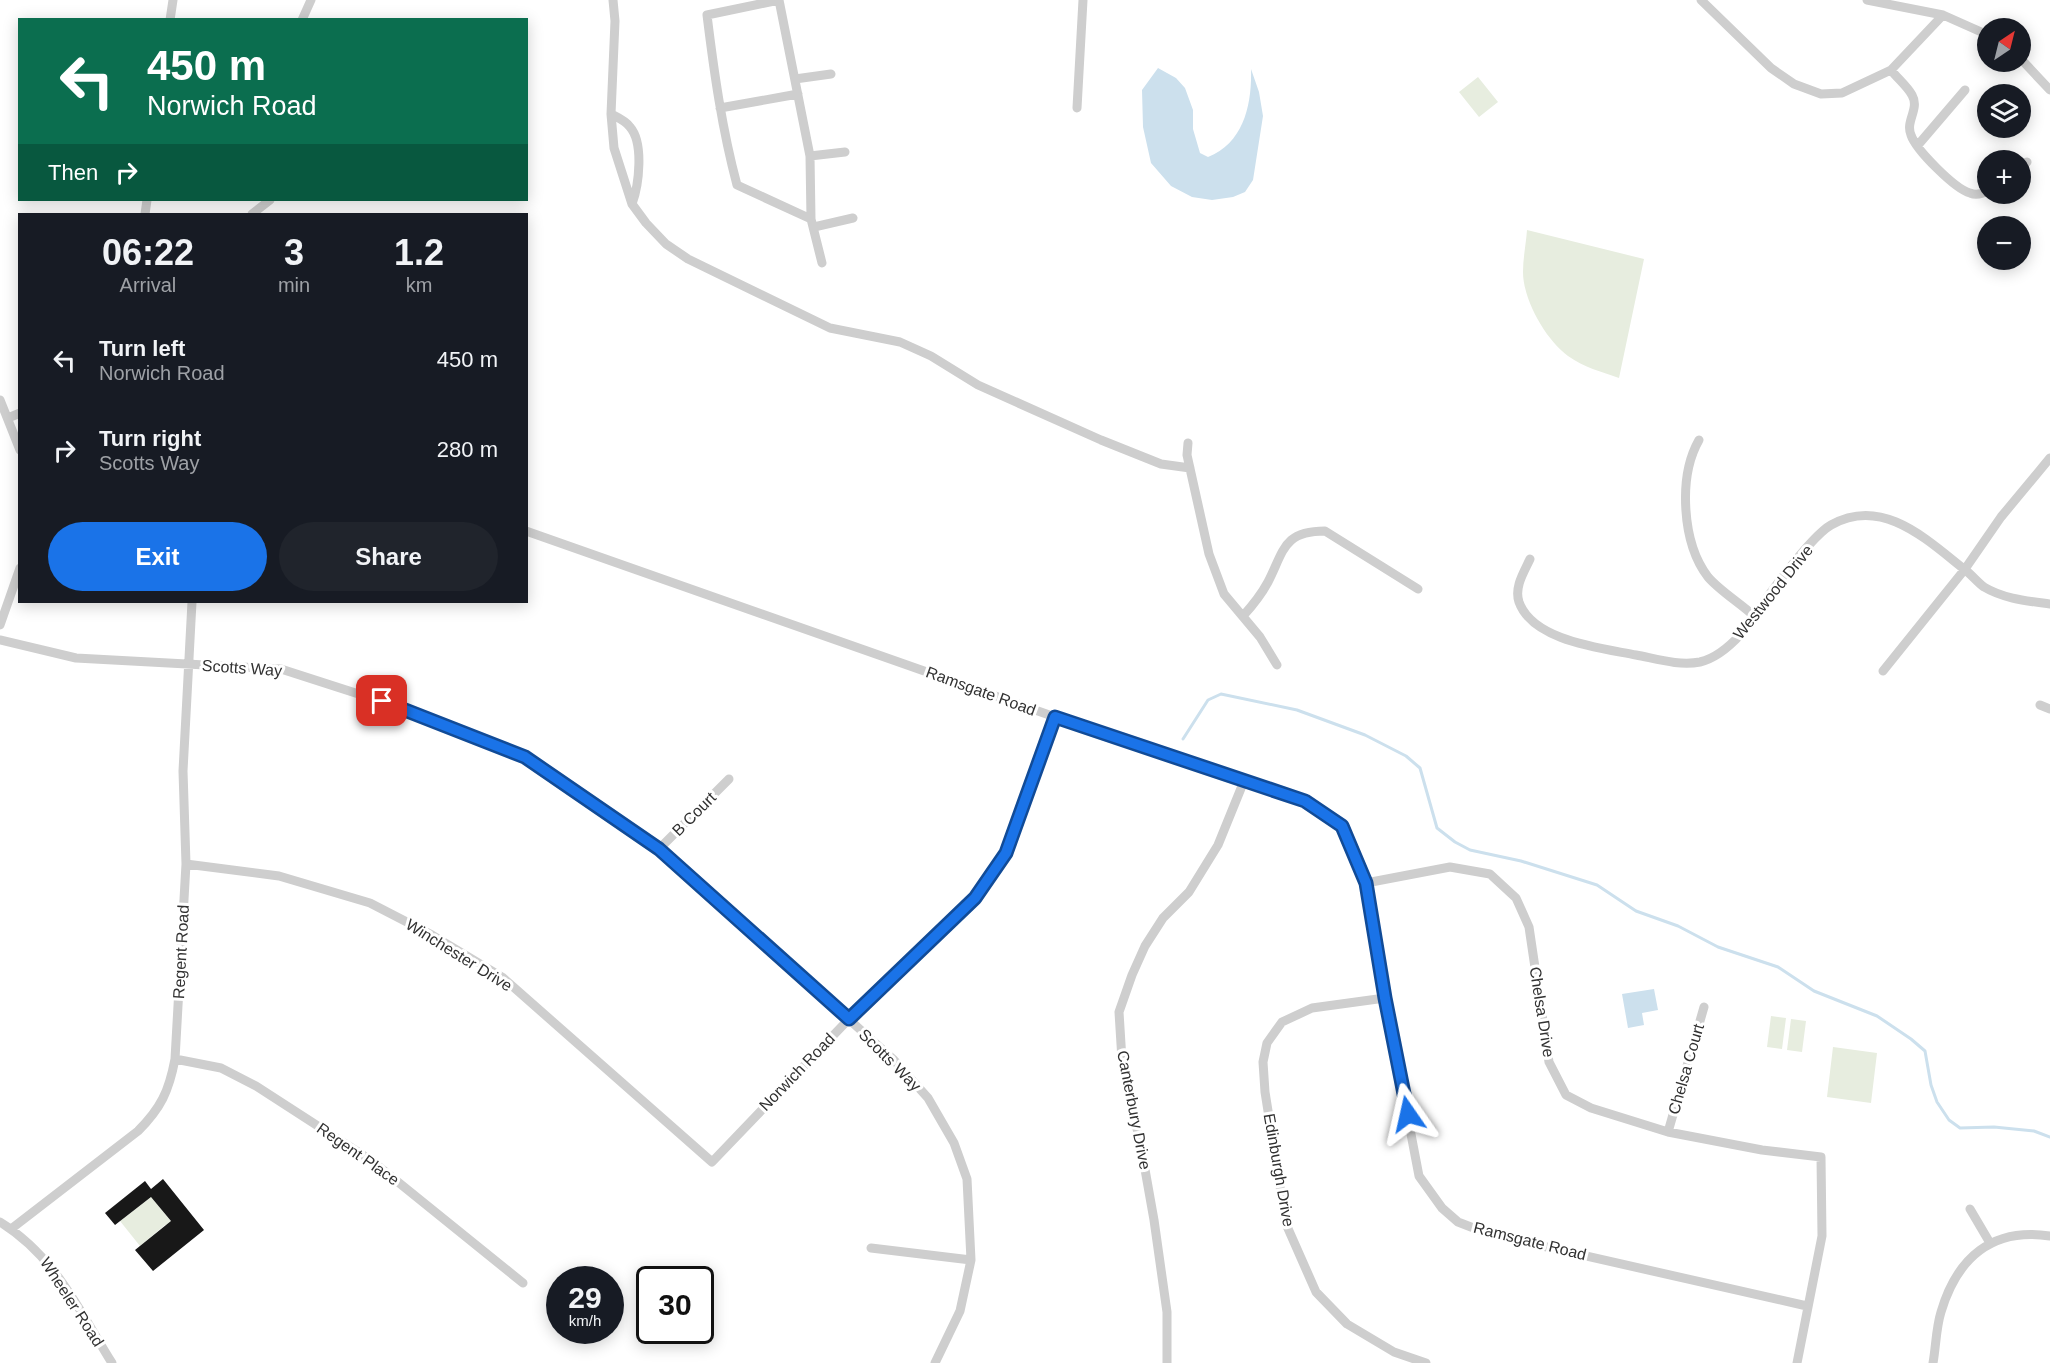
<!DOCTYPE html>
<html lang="en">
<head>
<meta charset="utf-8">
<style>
	body { margin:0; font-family:Arial,sans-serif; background:#20242c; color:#f1f3f6; height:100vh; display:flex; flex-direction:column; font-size:22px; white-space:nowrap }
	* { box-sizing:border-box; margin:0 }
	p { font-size:20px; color:#9ea1a6 }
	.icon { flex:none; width:33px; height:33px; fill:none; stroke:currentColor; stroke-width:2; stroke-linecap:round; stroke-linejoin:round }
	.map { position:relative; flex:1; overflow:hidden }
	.panel { position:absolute; left:18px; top:213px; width:510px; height:390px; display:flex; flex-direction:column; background:#171b24; border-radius:0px; box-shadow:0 3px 15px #0003 }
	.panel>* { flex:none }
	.hud { position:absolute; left:18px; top:18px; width:510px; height:183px; border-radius:0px; box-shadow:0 3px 15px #0003; background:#0b6e4f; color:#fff; overflow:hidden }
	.needle { width:39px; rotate:35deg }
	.fabs { position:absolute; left:1977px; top:18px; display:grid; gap:12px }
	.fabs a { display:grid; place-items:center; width:54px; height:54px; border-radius:50%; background:#171b24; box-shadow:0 3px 15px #0003; font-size:30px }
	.speed { position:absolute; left:546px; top:1266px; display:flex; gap:12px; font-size:30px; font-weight:700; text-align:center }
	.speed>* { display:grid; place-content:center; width:78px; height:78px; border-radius:50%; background:#171b24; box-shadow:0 3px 15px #0003; line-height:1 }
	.speed small { font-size:15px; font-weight:400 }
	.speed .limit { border:3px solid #111; border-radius:9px; background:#fff; color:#111 }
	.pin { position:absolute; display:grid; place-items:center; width:51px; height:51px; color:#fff; margin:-26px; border-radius:12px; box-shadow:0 3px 9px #0006 }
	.me { position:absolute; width:66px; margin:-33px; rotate:349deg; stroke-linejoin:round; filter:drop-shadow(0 0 4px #0008) }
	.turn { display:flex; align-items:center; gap:21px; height:126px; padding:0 30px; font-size:27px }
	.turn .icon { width:78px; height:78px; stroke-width:2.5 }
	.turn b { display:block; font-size:42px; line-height:51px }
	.then { display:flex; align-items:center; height:57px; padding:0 30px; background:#0003; gap:12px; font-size:22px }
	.eta { display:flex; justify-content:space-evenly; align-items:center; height:102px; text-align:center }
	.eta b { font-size:36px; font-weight:700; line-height:42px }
	.primary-button { display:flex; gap:12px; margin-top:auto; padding:12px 30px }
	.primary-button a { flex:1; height:69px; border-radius:36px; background:#1a73e8; color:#fff; font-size:24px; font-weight:700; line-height:69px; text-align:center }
	.primary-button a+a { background:#20242c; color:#f1f3f6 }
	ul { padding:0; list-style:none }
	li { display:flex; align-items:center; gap:18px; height:90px; padding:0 30px }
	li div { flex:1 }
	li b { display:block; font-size:22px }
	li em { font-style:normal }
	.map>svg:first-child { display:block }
	.green { fill:#e7eddf }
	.water { fill:#cce0ed }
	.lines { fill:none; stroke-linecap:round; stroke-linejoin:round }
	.stream { stroke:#cce0ed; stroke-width:3 }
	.building { fill:#181818 }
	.minor { stroke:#cecece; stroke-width:9 }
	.route-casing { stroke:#114b97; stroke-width:15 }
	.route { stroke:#1a73e8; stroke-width:10 }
	.labels { text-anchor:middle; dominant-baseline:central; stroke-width:6; stroke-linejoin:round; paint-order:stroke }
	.street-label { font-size:16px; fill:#313131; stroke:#fff }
</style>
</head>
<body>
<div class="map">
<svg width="2050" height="1363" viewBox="0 0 2050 1363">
	<rect width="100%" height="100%" fill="#fff"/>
	<path class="green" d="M 1478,77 L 1498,102 L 1479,117 L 1459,92 Z
		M 1527,230 L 1644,259 L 1619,378 C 1602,372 1583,367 1568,356 C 1546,340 1523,300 1523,272 C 1523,258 1526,244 1527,230 Z
		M 1771,1016 L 1786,1018 L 1782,1049 L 1767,1047 Z
		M 1791,1019 L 1806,1021 L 1802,1052 L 1787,1050 Z
		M 1833,1047 L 1877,1053 L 1871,1103 L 1827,1097 Z
		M 151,1197 L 174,1225 L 165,1225 L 140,1246 L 120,1221 Z"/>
	<path class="water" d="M 1158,68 L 1176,78 L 1185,88 L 1193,110 L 1193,129 L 1200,153 L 1208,157 C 1244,143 1252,104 1251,69 L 1259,92 L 1263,116 L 1253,180 L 1245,192 L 1233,197 L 1212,200 L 1192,197 L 1171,186 L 1151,163 L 1143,127 L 1142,90 Z
		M 1654,989 L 1658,1010 L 1642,1013 L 1644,1025 L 1628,1028 L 1622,994 Z"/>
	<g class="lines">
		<path class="stream" d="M 1183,739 L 1208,700 L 1221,694 L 1297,710 L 1365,735 L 1406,756 L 1420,768 L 1437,828 L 1455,842 L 1470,850 L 1521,861 L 1597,885 L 1636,911 L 1678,926 L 1718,947 L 1778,967 L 1814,991 L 1877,1016 L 1911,1039 L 1925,1051 L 1931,1085 L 1937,1102 L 1949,1120 L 1960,1128 L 1994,1127 L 2034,1131 L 2050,1137"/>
	</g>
	<path class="building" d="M 163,1179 L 204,1230 L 153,1271 L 135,1250 L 171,1221 L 151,1197 L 115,1225 L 105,1213 L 145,1181 L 151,1189 Z"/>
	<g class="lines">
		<path class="minor" d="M 613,0 L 615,21 L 611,114 L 614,148 L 632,204 L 646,223 L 666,244 L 688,259 L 830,328 L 900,342 L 931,356 L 978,385 L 1101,440 L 1161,464 L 1190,468
			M 779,0 L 810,156 L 811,219 L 737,185 C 722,129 714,72 707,15 L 779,0
			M 1701,0 L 1771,68 L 1794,84 L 1821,94 L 1842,93 L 1891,70 L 1943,15
			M 1867,0 L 1943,15 L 1988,35
			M 170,20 L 173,0
			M 302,20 L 311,0
			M 2020,58 L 2050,90
			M 1891,70 C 1897,78 1907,86 1912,95 C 1920,109 1905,121 1911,135 C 1916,150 1955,189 1970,193 C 1975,195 1982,194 1988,191
			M 795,79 L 831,74
			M 720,108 L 798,94
			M 1077,108 L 1083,0
			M 611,114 C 617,117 626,121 630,127 C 644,143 639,185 632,204
			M 1918,145 L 1965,90
			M 810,156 L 845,152
			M 2020,166 L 2027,162
			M 145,214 L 147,200
			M 252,214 L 270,200
			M 811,219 L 822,263
			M 814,227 L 853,218
			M 0,400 L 20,450
			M 8,418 L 20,413
			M 1699,440 C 1678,477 1682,543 1708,577 C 1720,591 1740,603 1754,616
			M 1188,443 L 1187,455 L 1209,554 L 1224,594 L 1260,637 L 1277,665
			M 526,531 L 1055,717 L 1305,801 L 1342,826 L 1366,883 L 1385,998 L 1419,1176 L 1442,1208 L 1458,1222 L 1489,1234 L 1807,1306
			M 1530,559 C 1524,572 1514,587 1519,602 C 1533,641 1601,648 1636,655 C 1657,659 1679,666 1700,662 C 1717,658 1730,646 1741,634 C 1758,610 1808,538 1831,525 C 1882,496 1926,539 1964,569 C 1971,574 1977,582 1984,587 C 2004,599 2028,601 2050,604
			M 1243,616 C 1253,605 1261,595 1268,582 C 1284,551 1283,531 1325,531 L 1418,589
			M 0,625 L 20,568
			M 0,640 L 76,658 L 281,669 L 402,708 L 525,757 L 659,849 L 893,1059 L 928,1098 L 954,1143 L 967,1179 L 971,1260 L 960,1311 L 935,1363
			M 1883,671 L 1965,569 L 2001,517 L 2050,458
			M 2040,705 L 2050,709
			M 659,849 L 729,779
			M 186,864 L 279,876 L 370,903 L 432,935 L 502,977 L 712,1162 L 849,1019 L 975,898 L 1007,853 L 1055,717
			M 1366,883 L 1450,867 L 1490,874 L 1516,898 L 1529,927 L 1549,1062 L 1566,1095 L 1591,1108 L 1668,1132 L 1762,1150 L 1821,1157 L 1822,1236 L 1797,1363
			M 1385,998 L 1312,1008 L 1282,1022 L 1267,1043 L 1263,1062 L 1265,1092 L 1286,1224 L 1316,1292 L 1347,1324 L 1394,1352 L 1426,1363
			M 175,1059 L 221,1068 L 256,1086 L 372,1161 L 523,1283
			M 1668,1132 L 1704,1007
			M 1970,1209 L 1990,1243
			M 0,1222 C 55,1256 79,1310 112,1363
			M 11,1229 L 138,1131 C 161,1108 169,1091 175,1059 L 186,864 L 183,771 L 192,602
			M 871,1248 L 971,1260
			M 1167,1363 L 1167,1312 L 1154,1220 L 1141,1147 L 1122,1060 L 1119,1012 L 1132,975 L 1145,946 L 1163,918 L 1189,892 L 1218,845 L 1244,781
			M 1933,1363 C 1936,1346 1936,1328 1941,1312 C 1957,1258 1992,1227 2050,1236"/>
	</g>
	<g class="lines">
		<defs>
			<path id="route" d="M 382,701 L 525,757 L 659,849 L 849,1019 L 975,898 L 1006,853 L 1055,717 L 1305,801 L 1342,826 L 1366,883 L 1385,998 L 1408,1114"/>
		</defs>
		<use href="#route" class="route-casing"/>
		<use href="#route" class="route"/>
	</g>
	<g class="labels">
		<g class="street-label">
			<text transform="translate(1773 592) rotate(-51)">Westwood Drive</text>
			<text transform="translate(242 668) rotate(4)">Scotts Way</text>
			<text transform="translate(981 691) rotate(20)">Ramsgate Road</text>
			<text transform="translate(694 814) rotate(-45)">B Court</text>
			<text transform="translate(181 952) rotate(-87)">Regent Road</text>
			<text transform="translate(459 955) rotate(32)">Winchester Drive</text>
			<text transform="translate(1542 1012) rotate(81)">Chelsa Drive</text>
			<text transform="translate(890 1060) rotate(45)">Scotts Way</text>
			<text transform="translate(1686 1069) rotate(-74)">Chelsa Court</text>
			<text transform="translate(797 1072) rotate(-46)">Norwich Road</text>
			<text transform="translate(1134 1110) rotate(79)">Canterbury Drive</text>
			<text transform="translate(358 1154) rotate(35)">Regent Place</text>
			<text transform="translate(1279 1170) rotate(80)">Edinburgh Drive</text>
			<text transform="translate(1530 1241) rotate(14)">Ramsgate Road</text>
			<text transform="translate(72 1302) rotate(57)">Wheeler Road</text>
		</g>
	</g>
</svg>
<div class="fabs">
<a><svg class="needle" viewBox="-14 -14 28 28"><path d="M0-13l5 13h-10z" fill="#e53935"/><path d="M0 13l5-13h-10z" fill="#9ea1a6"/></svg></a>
<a><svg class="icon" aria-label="layers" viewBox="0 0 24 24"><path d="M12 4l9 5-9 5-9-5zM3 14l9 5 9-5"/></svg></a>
<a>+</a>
<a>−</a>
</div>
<div class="speed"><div>29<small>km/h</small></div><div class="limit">30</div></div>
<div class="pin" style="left:382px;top:701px;background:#d93025"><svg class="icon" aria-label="arrive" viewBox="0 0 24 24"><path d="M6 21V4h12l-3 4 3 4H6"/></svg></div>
<svg class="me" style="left:1408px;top:1114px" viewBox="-20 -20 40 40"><path d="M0-17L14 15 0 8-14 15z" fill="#1a73e8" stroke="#fff" stroke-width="4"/></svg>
<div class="hud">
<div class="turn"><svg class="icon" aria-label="left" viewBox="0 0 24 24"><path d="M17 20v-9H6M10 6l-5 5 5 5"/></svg><div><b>450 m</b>Norwich Road</div></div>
<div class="then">Then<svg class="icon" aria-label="right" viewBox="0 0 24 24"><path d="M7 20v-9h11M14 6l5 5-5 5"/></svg></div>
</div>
<section class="panel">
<div class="eta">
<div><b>06:22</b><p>Arrival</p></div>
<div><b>3</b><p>min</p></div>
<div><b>1.2</b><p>km</p></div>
</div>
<ul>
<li><svg class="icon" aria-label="left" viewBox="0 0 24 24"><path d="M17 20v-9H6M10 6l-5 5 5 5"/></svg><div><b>Turn left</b><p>Norwich Road</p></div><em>450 m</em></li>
<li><svg class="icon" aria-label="right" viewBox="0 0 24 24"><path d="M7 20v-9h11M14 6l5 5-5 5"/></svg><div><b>Turn right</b><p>Scotts Way</p></div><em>280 m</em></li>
</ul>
<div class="primary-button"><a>Exit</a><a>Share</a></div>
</section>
</div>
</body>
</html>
